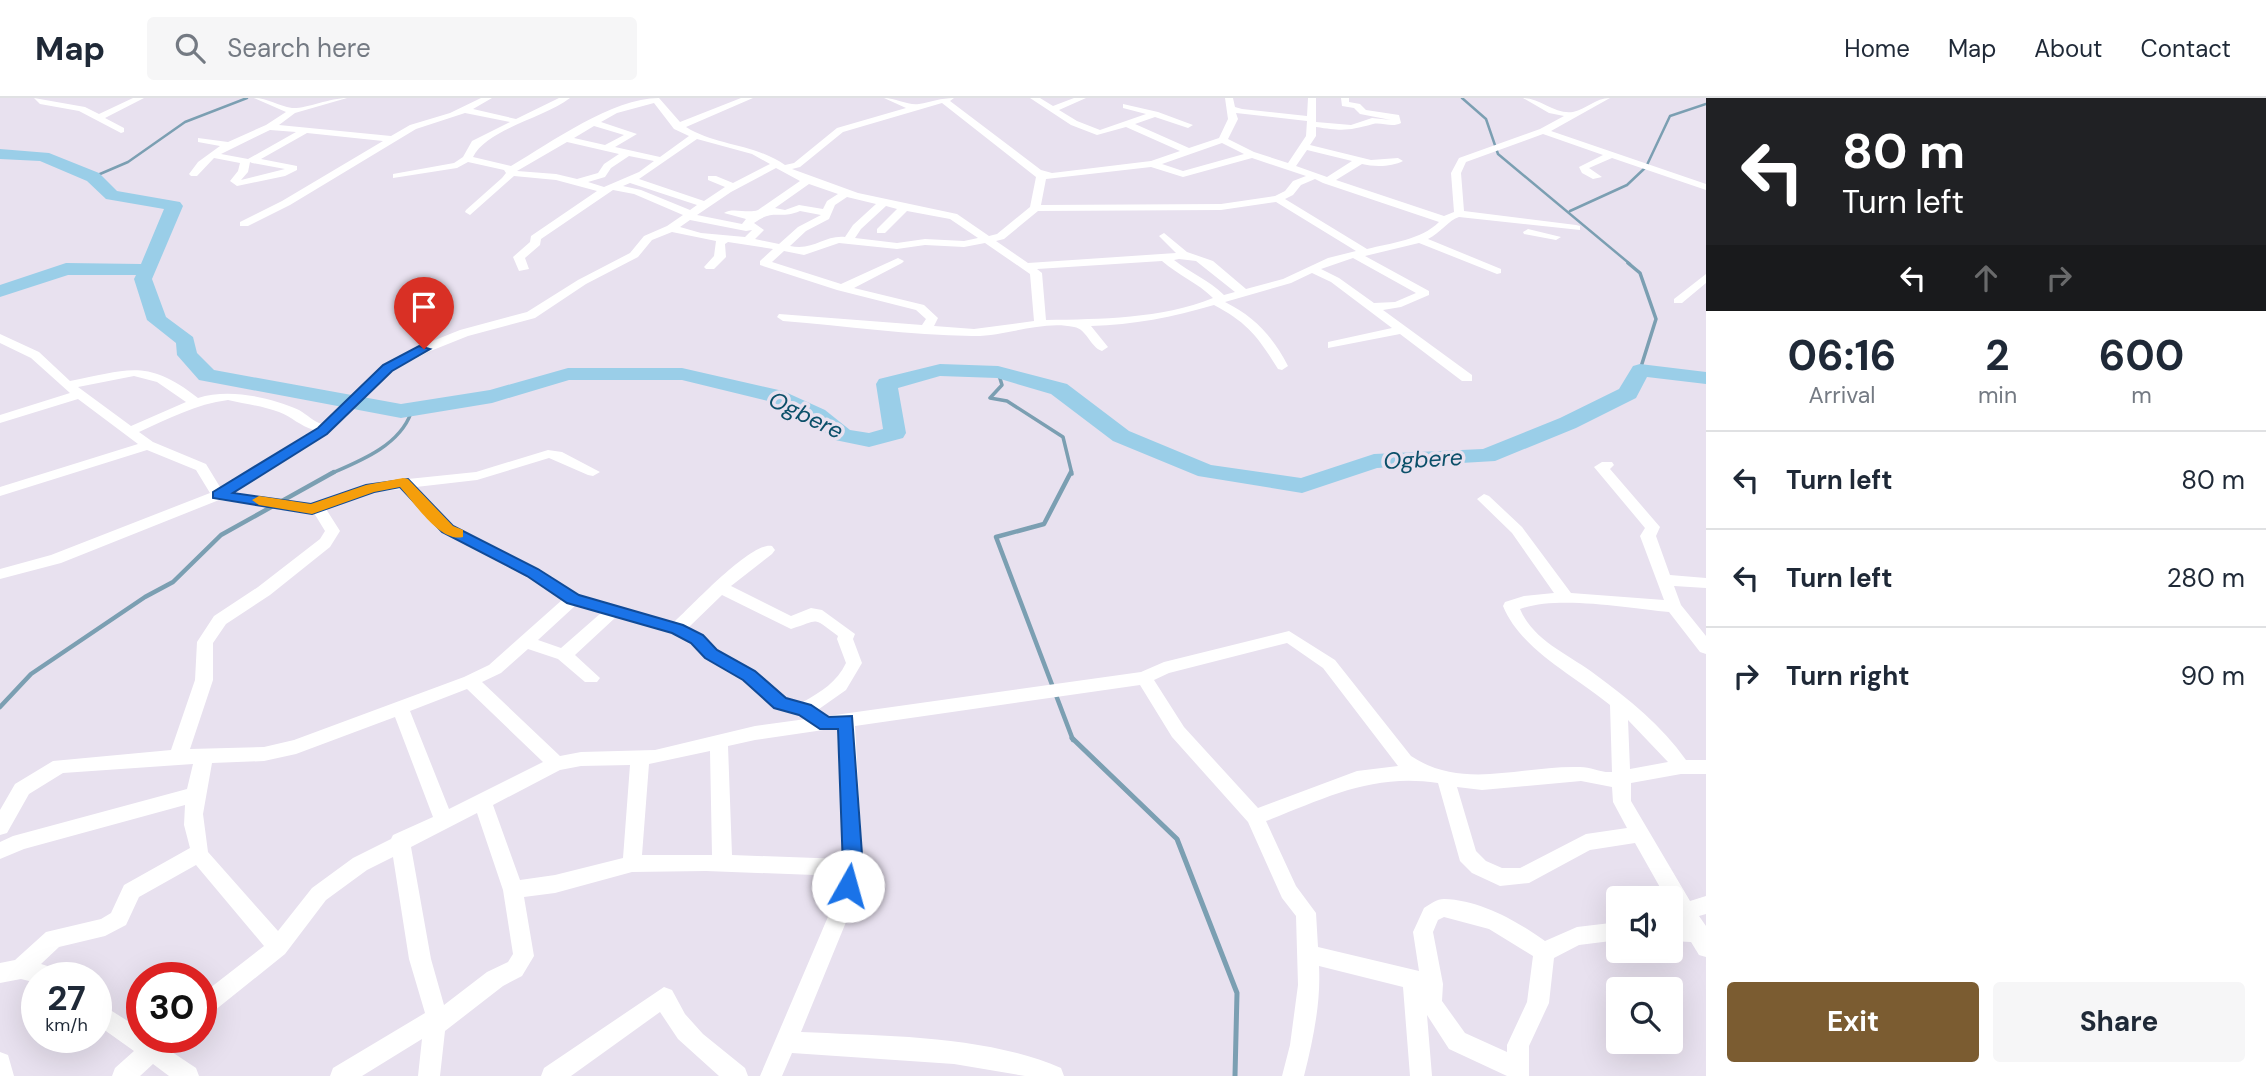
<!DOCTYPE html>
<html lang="en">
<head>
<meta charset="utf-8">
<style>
	body { margin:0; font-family:"DM Sans",sans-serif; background:#f6f6f7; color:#1f2937; height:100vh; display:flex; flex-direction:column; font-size:26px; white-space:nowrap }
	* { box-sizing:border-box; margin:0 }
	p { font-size:23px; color:#747a83 }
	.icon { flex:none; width:38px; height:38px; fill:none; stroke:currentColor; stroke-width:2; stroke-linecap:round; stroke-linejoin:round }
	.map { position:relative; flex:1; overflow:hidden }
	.sheet { display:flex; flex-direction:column; background:#fff; width:560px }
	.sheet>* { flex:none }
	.guide { background:#202124; color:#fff; overflow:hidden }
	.controls { position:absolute; left:1606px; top:788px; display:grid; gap:14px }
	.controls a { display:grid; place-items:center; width:77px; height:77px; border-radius:7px; background:#fff; box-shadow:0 7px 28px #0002; font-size:35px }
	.speed { position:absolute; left:21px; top:864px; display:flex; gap:14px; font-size:35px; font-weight:700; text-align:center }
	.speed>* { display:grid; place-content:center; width:91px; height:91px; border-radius:50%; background:#fff; box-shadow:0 7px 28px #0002; line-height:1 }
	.speed small { font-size:18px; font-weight:400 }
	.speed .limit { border:10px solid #d22; background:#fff; color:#111 }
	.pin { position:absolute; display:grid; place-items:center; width:60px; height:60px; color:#fff; margin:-72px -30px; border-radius:50% 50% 50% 0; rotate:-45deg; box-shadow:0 0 7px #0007 }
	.pin .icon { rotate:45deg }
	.me { position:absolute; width:77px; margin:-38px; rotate:7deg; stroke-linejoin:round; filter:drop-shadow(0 0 5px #0008) }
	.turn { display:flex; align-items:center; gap:24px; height:147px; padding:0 21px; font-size:32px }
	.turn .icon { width:91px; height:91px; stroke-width:2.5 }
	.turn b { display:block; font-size:49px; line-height:60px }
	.lanes { display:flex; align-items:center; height:66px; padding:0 21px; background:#0003; justify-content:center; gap:35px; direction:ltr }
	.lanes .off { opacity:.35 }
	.eta { display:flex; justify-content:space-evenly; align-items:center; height:119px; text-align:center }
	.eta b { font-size:42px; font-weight:700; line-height:49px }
	.action { display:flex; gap:14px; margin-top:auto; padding:14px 21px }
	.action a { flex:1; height:80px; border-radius:7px; background:#7b5c31; color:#fff; font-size:28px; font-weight:700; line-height:80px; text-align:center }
	.action a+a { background:#f6f6f7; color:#1f2937 }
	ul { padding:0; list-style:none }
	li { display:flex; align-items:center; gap:21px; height:98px; padding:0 21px; border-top:2px solid #e0e1e3 }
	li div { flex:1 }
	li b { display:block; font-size:26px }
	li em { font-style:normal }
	header { display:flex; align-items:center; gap:42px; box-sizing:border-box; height:98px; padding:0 35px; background:#fff; border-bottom:2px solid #e0e1e3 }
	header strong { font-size:33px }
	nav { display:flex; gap:38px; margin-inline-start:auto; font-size:24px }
	.search { width:490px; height:63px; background:#f6f6f7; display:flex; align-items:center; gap:18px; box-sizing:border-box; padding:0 24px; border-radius:7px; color:#747a83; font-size:26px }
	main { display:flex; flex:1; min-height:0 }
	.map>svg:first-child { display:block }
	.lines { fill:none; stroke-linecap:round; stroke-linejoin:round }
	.stream-far3 { stroke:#7b9fb2; stroke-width:2.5 }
	.stream-far2 { stroke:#7b9fb2; stroke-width:3.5 }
	.stream-far1 { stroke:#7b9fb2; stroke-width:4.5 }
	.stream { stroke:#7b9fb2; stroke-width:5 }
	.river { fill:#9acee8; fill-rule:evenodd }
	.minor { fill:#fff; fill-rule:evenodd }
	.route { fill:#1a73e8; stroke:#114b97; stroke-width:2 }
	.slow { fill:#f59e0b }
	.labels { text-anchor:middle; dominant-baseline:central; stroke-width:7; stroke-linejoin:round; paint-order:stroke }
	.water-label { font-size:23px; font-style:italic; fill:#0b4f69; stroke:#e8e1ef }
</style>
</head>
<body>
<header>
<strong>Map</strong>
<div class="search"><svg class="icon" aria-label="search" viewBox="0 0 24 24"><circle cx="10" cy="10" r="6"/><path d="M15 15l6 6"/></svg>Search here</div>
<nav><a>Home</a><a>Map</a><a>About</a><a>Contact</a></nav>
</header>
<main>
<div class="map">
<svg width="1706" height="978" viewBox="0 0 1706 978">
	<rect width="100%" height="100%" fill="#e8e1ef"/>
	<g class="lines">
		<path class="stream-far3" d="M 1462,0 L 1486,21 L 1498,56 L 1630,166
			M 93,79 L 128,64 L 185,24 L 247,0
			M 1570,113 L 1627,87 L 1646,69 L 1670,18 L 1706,6"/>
		<path class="stream-far2" d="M 1628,165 L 1640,175 L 1656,221 L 1640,272
			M 998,274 L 1002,287 L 990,300 L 1007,303 L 1063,339 L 1072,376
			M 330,376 C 360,363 399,348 411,315 L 401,313"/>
		<path class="stream-far1" d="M 1071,374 L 1044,426 L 996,439 L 1073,642
			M 0,609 L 31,576 L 145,499 L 173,484 L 221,437 L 334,374"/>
		<path class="stream" d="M 1072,640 L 1177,741 L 1237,895 L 1235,978"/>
		<path class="river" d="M 0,51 L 49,55 L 99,75 L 117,93 L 180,104 L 183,108 L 152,181 L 166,219 L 193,239 L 197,255 L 214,272 L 401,306 L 490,292 L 568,270 L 682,270 L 783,293 L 825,312 L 850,332 L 869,335 L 883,331 L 876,286 L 879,281 L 940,266 L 998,268 L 1067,286 L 1129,333 L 1211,367 L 1301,380 L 1374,356 L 1483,351 L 1560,320 L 1619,291 L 1633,268 L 1640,266 L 1706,274 L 1706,286 L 1647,279 L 1636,300 L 1576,330 L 1495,363 L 1377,370 L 1302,395 L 1198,378 L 1113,343 L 1051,296 L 997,280 L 940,278 L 898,290 L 906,335 L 903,340 L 869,349 L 835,342 L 809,322 L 768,303 L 682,282 L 569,282 L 492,305 L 401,320 L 199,282 L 177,257 L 176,245 L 147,222 L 134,181 L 136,177 L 68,177 L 0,199 L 0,187 L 66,165 L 141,166 L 164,111 L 106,101 L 87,83 L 40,63 L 0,61 Z"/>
		<path class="minor" d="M 34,0 L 85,9 L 99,16 L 133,0 L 144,0 L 105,20 L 124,30 L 124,34 L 121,35 L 79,13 L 40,6 Z
			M 254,0 C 268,0 278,8 292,10 C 305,11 330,0 347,0 L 295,15 L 279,27 L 391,38 L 410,27 L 450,15 L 481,0 L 492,0 L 473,11 L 516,21 L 559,0 L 570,0 C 544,20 487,31 473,59 L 511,68 C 552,44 612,0 659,0 L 680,24 L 741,0 L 753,0 L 686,29 C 716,48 753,45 785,67 L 794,65 L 837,30 L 906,10 L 884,0 C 896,0 909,8 919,6 C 931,4 941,0 954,0 L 950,3 L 1041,72 L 1052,75 L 1151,63 L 1180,53 L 1126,29 L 1097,37 L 1071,27 L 1030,0 L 1040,0 L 1053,8 L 1074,0 L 1086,0 L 1059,12 L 1077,23 L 1100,32 L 1146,16 L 1123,10 L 1123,6 L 1158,14 L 1193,27 L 1188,30 L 1155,19 L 1135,26 L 1189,50 L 1219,40 L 1228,21 L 1225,0 L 1233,0 L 1235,9 L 1242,11 L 1307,18 L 1308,0 L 1316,0 L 1316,24 L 1351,27 L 1372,20 L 1391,22 L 1360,16 L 1354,10 L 1342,8 L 1341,0 L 1349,0 L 1349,4 L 1360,6 L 1366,12 L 1399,17 L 1401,25 C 1392,30 1382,24 1373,26 C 1348,33 1342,33 1316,29 L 1316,38 L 1310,47 L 1371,62 L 1398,60 L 1403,63 C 1392,69 1374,69 1362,66 L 1336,82 L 1444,118 L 1454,114 L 1451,75 L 1459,60 L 1540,31 L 1564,18 L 1549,15 L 1523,0 C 1540,0 1556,17 1573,14 C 1587,11 1595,0 1610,0 L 1551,33 L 1706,86 L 1706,92 L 1612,60 L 1589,70 L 1602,79 L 1593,81 L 1582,75 L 1579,69 L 1603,57 L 1543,36 L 1466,64 L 1461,75 L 1464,113 L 1576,127 L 1580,128 L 1580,132 L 1459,119 C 1449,122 1440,135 1428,141 L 1501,171 L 1501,175 L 1497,176 L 1419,145 L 1365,158 L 1429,193 L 1429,197 L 1401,209 L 1383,212 L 1472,277 L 1472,283 L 1462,283 L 1400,236 L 1328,250 L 1328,244 L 1392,230 L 1331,184 L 1312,175 L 1291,185 L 1225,204 C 1255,219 1273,239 1288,268 L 1282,272 L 1278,271 C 1258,239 1248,225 1214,207 C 1173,219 1133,227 1091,228 L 1108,249 L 1102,253 C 1090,249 1087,231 1074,229 C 1041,222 1005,239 972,238 C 909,237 846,228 783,223 L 777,219 L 779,216 L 922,227 L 926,221 L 916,212 L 837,192 L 760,167 L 760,163 L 773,151 L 728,144 L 725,146 L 726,159 L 714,171 L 706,171 L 704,169 L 714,158 L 716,143 L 672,134 L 652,142 L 638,159 L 586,186 L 535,220 L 468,238 L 428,254 L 392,273 L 330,334 L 232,395 L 310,406 L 371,386 L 403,380 L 408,381 L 476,374 L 548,352 L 562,354 L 600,374 L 593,378 L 588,377 L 549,360 L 477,382 L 416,389 L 452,428 L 538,470 L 579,497 L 674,524 C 691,509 751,443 772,448 L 775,452 L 772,456 L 731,488 L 791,518 L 811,510 L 822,512 L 855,536 L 853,541 L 862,565 L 846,592 L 819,611 L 828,618 L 1141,574 L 1164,564 L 1289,533 L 1335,562 L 1411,658 C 1463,693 1523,667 1580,669 C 1591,669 1601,675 1612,674 L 1610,607 C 1574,577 1521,552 1503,508 L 1505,504 L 1524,498 L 1554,495 L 1512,435 L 1477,401 L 1484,396 L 1489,398 L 1522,429 L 1571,495 L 1664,502 L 1640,438 L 1645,430 L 1594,369 L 1602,364 L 1612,364 L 1614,367 L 1610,371 L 1660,429 L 1656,438 L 1670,477 L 1706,480 L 1706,490 L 1674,488 L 1681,507 L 1706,538 L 1706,556 L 1700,554 L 1669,514 C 1629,510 1557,497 1520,511 C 1533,543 1570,557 1596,577 C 1629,601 1662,628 1686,662 L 1706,662 L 1706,676 L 1681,676 L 1631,685 L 1631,703 L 1690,803 L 1706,798 L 1706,816 L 1699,818 L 1706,828 L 1706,859 L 1699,857 L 1691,844 L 1671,843 L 1671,825 L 1681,825 L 1671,808 L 1671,800 L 1666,800 L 1635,745 L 1590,752 L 1529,785 L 1500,788 L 1472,775 L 1460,763 L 1438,685 C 1372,675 1326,700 1266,723 L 1296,788 L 1316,815 L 1318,849 L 1419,873 L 1413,834 L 1424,810 C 1430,806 1437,801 1444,801 C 1480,802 1517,823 1545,843 L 1577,829 L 1619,824 L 1619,842 L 1579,847 L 1554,860 L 1549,905 L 1529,948 L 1529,978 L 1507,978 L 1449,951 L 1427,917 L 1432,978 L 1410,978 L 1403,889 L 1319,868 C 1321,905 1313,942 1304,978 L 1282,978 L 1290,947 L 1298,887 L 1296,818 L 1282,800 L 1248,724 L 1172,639 L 1140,587 L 855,628 L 863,770 L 853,807 L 801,934 C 883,938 985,937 1061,970 L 1064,978 L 1025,978 L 954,966 L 792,955 L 782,978 L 760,978 L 833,807 L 841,778 L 706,773 L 632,774 L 555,795 L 524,799 L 534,858 L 522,878 L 503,888 L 445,933 L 440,978 L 418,978 L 422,941 L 362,978 L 330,978 L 333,970 L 425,915 L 409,861 L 393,759 L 367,772 L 326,802 L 285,856 L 209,917 L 201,920 L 201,897 L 264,848 L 196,767 L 139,799 L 126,827 L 105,838 L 59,849 L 41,866 L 63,873 L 66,880 L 37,880 L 37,885 L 21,881 L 0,885 L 0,865 L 15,862 L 46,834 L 101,821 L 111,815 L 124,787 L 190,750 L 184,727 L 185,707 L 24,751 L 0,761 L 0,744 L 13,738 L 187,691 L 193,666 L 63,675 L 29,696 L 7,735 L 0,737 L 0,712 L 15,686 L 53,663 L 171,652 L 195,582 L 197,544 L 214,518 L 258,489 L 320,441 L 325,433 L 314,415 L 219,402 L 61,465 L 0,481 L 0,471 L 51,457 L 210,395 L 196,372 L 147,352 L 0,398 L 0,389 L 138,346 L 78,301 L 0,325 L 0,317 L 70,295 L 31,260 L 0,245 L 0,236 L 39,254 L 70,283 C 128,272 147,260 198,300 C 229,290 269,299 299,312 C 308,317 312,323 322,326 L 384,267 L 420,248 L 460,232 L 527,214 L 578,182 L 630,155 L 644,138 L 667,128 L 683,117 L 634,96 L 613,92 L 541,141 L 540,147 L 525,160 L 529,171 L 519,173 L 513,159 L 530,144 L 531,138 L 597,93 L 556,82 L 514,78 L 470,117 L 465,114 L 466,112 L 502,80 L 506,75 L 504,72 L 468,64 L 457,70 L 393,80 L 393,76 L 454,65 L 463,59 L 472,43 L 510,24 L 465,15 L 416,31 L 290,107 L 248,128 L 240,128 L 240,124 L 282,103 L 383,43 L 307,35 L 261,61 L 297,68 L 297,72 L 285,78 L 237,88 L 230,83 L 238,73 L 240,65 L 214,60 L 197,78 L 191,78 L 189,76 L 198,64 L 220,48 L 198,44 L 198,40 L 228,44 L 266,27 L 286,14 ZM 654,5 L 674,31 L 689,38 L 660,59 L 615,49 L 637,36 L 601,24 L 617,15 ZM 942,5 L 1036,79 L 1030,109 L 997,136 L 989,138 L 957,116 L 858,95 L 792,71 L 800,69 L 843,34 ZM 1236,15 L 1307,23 L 1306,38 L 1288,65 L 1254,54 L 1228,41 L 1238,21 ZM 594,28 L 624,37 L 605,47 L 574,40 ZM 270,32 L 296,34 L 248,61 L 221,56 ZM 697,41 L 752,56 L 770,66 L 733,85 L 716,78 L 708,78 L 708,82 L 725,89 L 704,103 L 639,81 ZM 567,44 L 619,56 L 604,66 L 598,75 L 577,81 L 556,76 L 517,73 ZM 1222,45 L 1244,56 L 1183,73 L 1162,66 ZM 1307,52 L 1352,63 L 1327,79 L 1296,68 ZM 629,58 L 654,63 L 639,74 L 604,89 L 588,84 L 605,79 L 611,70 ZM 1252,60 L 1306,78 L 1293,83 L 1285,93 L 1275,98 L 1221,106 L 1041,107 L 1046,81 L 1151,69 L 1183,79 ZM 250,64 L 252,65 L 285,71 L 241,82 L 248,74 ZM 776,70 L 800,83 L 758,112 C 747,116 733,109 724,115 L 746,121 L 742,126 L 697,117 L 731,94 ZM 1315,81 L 1323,85 L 1439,124 C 1421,142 1391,145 1367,151 L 1285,101 L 1293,97 L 1301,87 ZM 630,85 L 697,107 L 690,112 L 641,92 L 623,88 ZM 809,86 L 838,96 L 827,103 L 823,111 L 799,107 L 785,112 L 775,110 ZM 847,99 L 876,106 L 853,127 L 845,139 C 824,137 814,153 790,148 L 806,133 L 829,121 L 835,107 ZM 1276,104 L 1356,153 L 1328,160 L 1283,181 L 1246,191 L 1213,163 L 1187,154 L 1164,135 L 1159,138 L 1176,155 L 1028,165 L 996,143 L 1004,141 L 1038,113 L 1221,112 ZM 886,108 L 897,111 L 877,131 L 877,135 L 885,135 L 907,113 L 950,121 L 978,140 L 964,143 L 925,141 L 897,145 L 855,140 L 861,131 ZM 800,113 L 821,117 L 798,129 L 779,146 L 755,141 L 764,132 L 754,125 C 775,110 778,122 800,113 ZM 690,122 L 746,133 L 752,132 L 745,139 L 701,135 L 680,129 ZM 839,145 L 897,151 L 925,147 L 964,149 L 985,145 L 1030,176 L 1034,223 L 974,231 L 934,228 L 938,220 L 924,207 L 854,190 L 902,165 L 904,163 L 898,160 L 841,186 L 772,164 L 784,153 L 804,157 ZM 1353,160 L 1416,195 L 1395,204 L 1374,205 L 1339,180 L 1321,171 ZM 1179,161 L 1196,163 L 1235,194 L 1224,197 C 1209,182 1190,175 1174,162 ZM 1162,163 C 1178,177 1198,185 1213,200 C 1161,221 1101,221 1046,222 L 1042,175 L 1037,171 ZM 134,278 L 157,284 L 186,304 L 131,328 L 78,289 ZM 228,302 C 245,306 263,308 279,314 C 292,319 300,328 314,332 L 220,389 L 206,366 L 153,344 L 139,334 C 168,321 196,306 228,302 ZM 402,391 L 442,434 L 528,478 L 562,502 L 489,567 L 464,579 L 294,642 L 264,649 L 190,651 L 213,582 L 213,545 L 226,526 L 270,497 L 330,449 L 340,433 L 326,411 L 373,394 ZM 722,497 L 791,531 C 821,522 811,518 838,538 L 837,541 L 846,565 C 837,584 821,594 803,604 L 785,600 L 755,573 L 717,552 L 703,537 L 688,530 ZM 576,507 L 601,515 L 561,550 L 538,542 ZM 616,519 L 671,535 L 691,545 L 705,560 L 743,581 L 774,610 L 800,616 L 806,621 L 755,628 L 655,652 L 581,654 L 560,658 L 482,584 L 501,575 L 528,551 L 558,561 L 585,584 L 597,584 L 600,580 L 575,557 ZM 1287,545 L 1323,570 L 1398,668 L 1357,673 L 1258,710 L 1184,629 L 1154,582 L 1169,575 ZM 467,591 L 543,664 L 449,711 L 410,613 ZM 395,619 L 433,719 L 393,737 L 391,741 L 353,760 L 312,790 L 278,833 L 208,754 L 203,716 L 212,665 L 264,663 L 296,656 ZM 1628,622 L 1668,664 L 1630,671 ZM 837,630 L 843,761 L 732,757 L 728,648 L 755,642 ZM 710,653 L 712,757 L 642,757 L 649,666 ZM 630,667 L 623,760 L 555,777 L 520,782 L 493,707 L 560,672 L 581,668 ZM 1581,683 L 1612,689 L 1613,704 L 1627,730 L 1586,736 L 1520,770 L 1502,770 L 1486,763 L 1476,753 L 1457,689 L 1482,692 ZM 477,715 L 503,792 L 513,856 L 508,864 L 487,874 L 444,907 L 431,861 L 411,749 ZM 1444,819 L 1489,831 L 1533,858 L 1527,904 L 1507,947 L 1507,954 L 1465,935 L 1442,903 L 1443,886 L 1433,834 L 1438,822 Z
			M 1528,131 L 1561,139 L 1556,142 L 1524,136 L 1523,134 Z
			M 1706,176 L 1706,185 L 1682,205 L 1674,205 L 1674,201 Z
			M 664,889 L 672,892 L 685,916 L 703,936 L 745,970 L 748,978 L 719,978 L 678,941 L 660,914 L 571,978 L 541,978 L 544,970 Z
			M 96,903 L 142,932 L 142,940 L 177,940 L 169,952 L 196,970 L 199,978 L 169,978 L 153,966 L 140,978 L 112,978 L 115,970 L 134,953 L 96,926 Z
			M 0,954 L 8,957 L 14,978 L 0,978 Z"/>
	</g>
	<path class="route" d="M 419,248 L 430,251 L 392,273 L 327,336 L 233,395 L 311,406 L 366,387 L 408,381 L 453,428 L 538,471 L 579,497 L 683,527 L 703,537 L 717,552 L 755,573 L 786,600 L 811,607 L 829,619 L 852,618 L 863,770 L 856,795 L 848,797 L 841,795 L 838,788 L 843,770 L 838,631 L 820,631 L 799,617 L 774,610 L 743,582 L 705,560 L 691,545 L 672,535 L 567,505 L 527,478 L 442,434 L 400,389 L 374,394 L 312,416 L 213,400 L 213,394 L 318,330 L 383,267 Z"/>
	<path class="slow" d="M 403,380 L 408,381 L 453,428 L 463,432 L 463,439 C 440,445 414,404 400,389 L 374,394 L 312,416 L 259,407 L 252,402 L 259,398 L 311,406 L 366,387 Z"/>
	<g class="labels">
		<g class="water-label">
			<text transform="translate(806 317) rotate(26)">Ogbere</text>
			<text transform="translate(1423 361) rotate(-3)">Ogbere</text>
		</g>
	</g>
</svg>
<div class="controls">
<a><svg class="icon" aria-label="sound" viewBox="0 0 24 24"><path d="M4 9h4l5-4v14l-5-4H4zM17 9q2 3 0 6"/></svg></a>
<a><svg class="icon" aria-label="search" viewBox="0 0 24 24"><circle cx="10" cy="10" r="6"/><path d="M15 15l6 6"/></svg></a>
</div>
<div class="speed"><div>27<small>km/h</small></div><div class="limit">30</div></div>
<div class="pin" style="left:424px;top:251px;background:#d93025"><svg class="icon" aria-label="arrive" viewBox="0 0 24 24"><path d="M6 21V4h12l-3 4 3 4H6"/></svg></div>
<svg class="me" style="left:848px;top:788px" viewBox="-20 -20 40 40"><circle r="19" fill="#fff"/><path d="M0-13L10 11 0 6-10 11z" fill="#1a73e8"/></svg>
</div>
<section class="sheet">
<div class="guide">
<div class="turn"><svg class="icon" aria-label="left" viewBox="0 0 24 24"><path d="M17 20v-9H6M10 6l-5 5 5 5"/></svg><div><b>80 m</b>Turn left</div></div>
<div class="lanes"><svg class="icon" aria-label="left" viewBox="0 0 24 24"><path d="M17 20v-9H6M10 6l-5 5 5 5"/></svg><svg class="icon off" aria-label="ahead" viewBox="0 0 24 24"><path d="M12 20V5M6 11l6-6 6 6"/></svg><svg class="icon off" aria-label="right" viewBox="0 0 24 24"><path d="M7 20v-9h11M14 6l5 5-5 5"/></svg></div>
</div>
<div class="eta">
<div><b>06:16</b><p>Arrival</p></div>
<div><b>2</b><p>min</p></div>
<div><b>600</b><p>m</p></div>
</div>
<ul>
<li><svg class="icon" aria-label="left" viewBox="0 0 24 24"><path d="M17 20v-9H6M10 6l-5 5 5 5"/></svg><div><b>Turn left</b></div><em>80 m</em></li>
<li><svg class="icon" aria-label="left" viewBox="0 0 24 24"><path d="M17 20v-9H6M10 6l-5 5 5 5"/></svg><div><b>Turn left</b></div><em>280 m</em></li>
<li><svg class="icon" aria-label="right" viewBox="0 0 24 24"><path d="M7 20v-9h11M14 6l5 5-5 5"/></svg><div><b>Turn right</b></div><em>90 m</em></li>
</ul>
<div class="action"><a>Exit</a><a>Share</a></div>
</section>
</main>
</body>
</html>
